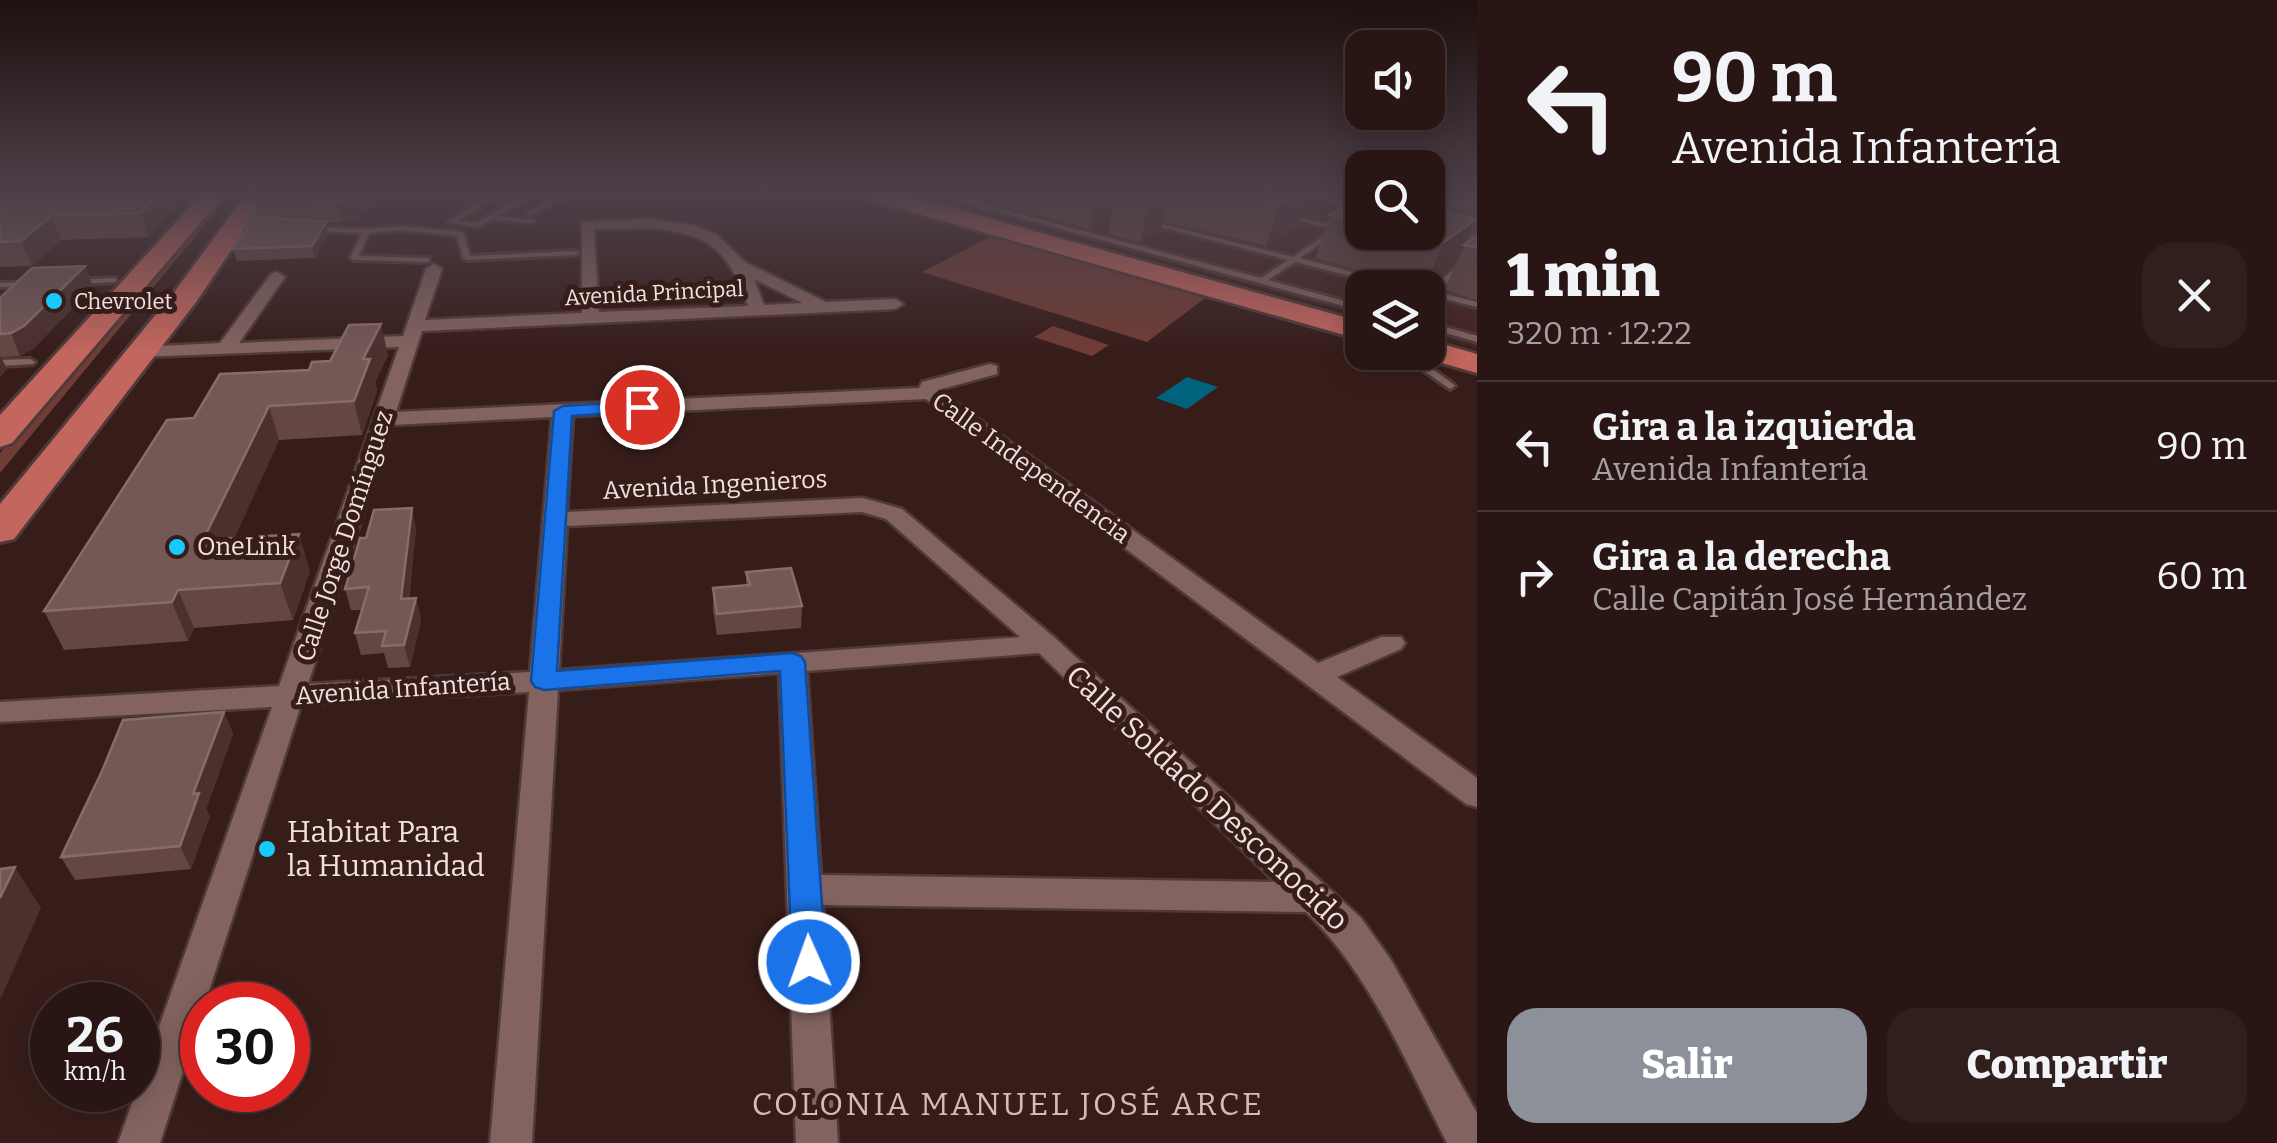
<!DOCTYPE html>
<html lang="es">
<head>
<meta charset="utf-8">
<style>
	body { margin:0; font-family:Bitter,serif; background:#311f1d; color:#f1f3f6; height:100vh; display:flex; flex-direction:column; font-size:38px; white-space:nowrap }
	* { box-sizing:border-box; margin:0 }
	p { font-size:32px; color:#a59fa0 }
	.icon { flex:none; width:55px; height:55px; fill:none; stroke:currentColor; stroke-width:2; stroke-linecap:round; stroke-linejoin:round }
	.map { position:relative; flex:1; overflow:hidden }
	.panel { display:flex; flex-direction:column; background:#291614; width:800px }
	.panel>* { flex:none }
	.guide { background:#291614; color:#f1f3f6; overflow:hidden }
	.controls { position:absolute; left:1345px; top:30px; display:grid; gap:20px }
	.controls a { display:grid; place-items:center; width:100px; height:100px; border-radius:20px; background:#291614; box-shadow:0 5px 25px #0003,0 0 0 2px #453534; font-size:50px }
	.speed { position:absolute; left:30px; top:982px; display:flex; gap:20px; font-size:50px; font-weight:700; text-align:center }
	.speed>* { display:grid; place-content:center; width:130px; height:130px; border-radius:50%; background:#291614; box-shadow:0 5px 25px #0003,0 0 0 2px #453534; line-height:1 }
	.speed small { font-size:25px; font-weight:400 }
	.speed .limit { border:15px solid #d22; background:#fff; color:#111 }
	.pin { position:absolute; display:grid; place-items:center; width:85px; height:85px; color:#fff; margin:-42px; border:5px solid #fff; border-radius:50%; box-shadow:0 2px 10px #0007 }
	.me { position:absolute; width:110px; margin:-55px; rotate:358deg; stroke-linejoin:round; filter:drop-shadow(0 0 8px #0008) }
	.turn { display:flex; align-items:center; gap:35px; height:210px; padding:0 30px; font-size:45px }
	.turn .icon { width:130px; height:130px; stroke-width:2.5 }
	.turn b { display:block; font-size:70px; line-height:85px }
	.round { display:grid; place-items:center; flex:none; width:105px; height:105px; border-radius:30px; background:#311f1d }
	.overview { display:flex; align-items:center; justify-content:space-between; height:170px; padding:0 30px }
	h1 { font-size:60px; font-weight:800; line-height:75px }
	.action { display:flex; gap:20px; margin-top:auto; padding:20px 30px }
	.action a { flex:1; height:115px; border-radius:30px; background:#8c9099; color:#fff; font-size:40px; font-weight:800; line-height:115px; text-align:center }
	.action a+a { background:#311f1d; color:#f1f3f6 }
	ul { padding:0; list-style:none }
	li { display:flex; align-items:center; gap:30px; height:130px; padding:0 30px; border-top:2px solid #453534 }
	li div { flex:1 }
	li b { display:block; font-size:38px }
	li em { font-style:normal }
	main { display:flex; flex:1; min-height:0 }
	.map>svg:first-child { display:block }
	.built { fill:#44231f }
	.green { fill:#703c36 }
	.water { fill:#00627d }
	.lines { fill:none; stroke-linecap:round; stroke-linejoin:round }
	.service-casing { stroke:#503a39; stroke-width:6 }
	.minor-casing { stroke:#503a39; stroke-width:5 }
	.trunk-casing { stroke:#503a39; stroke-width:6 }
	.service { fill:#83635f; fill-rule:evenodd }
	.minor { fill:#83635f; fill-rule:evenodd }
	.trunk { fill:#c3665e; fill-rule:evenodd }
	.wall { fill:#644744 }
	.shaded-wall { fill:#4b302d }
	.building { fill:#735855; stroke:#876d6a; stroke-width:2.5 }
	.route { fill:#1a73e8; stroke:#114b97; stroke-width:2.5 }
	.poi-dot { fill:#17cafb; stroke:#371d1a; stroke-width:4 }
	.labels { text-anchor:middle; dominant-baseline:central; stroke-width:10; stroke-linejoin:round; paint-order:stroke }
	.far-street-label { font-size:22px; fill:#f2e0dd; stroke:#371d1a }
	.far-poi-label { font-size:22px; fill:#f2e0dd; stroke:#371d1a; text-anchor:start }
	.street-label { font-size:25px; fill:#f2e0dd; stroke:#371d1a }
	.poi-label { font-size:25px; fill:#f2e0dd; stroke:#371d1a; text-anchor:start }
	.near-street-label { font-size:30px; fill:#f2e0dd; stroke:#371d1a }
	.near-poi-label { font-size:30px; fill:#f2e0dd; stroke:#371d1a; text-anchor:start }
	.near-neighbourhood-label { font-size:32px; letter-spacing:2.5px; fill:#dbb8b3; stroke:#371d1a }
</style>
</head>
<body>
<main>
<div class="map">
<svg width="1477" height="1143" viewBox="0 0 1477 1143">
	<rect width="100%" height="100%" fill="#371d1a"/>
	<path class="built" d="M 913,193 L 1362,193 L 1362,232 L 1428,232 L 1477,213 L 1477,349 L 1428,335 L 1428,288 L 1362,288 L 1362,317 Z"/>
	<path class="green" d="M 213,210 L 217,210 L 0,473 L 0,453 Z
		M 992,236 L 1205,298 L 1147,342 L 922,272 Z
		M 1053,326 L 1109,345 L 1092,356 L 1034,337 Z"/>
	<path class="water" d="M 1187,377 L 1218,387 L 1187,409 L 1156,398 Z"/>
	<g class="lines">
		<defs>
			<path id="service" d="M 493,193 L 501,193 L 458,221 L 477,223 L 526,193 L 551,193 L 570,197 L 567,199 L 558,198 L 531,216 L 528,214 L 529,213 L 551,197 L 532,195 L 498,216 L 533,220 L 533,222 L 531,223 L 493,219 L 478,227 L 447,222 Z
				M 929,193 C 941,193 956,201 966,200 C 976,199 982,193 994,193 L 973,202 L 1261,278 L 1288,260 L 1145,223 L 1149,221 L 1293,257 L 1334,229 L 1283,217 L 1283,215 L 1285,214 L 1342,228 L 1300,258 L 1413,288 L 1397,288 L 1295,262 L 1268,280 L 1362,306 L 1362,311 Z
				M 1319,193 C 1335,193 1344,201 1354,213 L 1353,221 L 1349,221 C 1346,205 1332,201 1319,193 Z
				M 1338,193 L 1362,194 L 1362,198 Z
				M 401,226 L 463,232 L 470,256 L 575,251 L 579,253 L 575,255 L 467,260 L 463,258 L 457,236 L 401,230 L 369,233 L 359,256 L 426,258 L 429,258 L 429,262 L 354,260 L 350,258 L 362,233 L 312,231 L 308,229 L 312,227 L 366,229 Z
				M 1458,266 L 1465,268 L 1437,292 L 1477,302 L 1477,307 L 1428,295 L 1428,290 Z
				M 113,278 L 116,278 L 116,282 L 75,284 L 71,282 L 75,280 Z
				M 33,282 L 34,284 L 30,286 L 0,287 L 0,283 Z
				M 1428,322 L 1477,336 L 1477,342 L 1428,328 Z
				M 1444,345 L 1449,348 L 1433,364 L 1434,370 L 1453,384 L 1455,386 L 1450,389 L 1424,371 L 1425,361 Z
				M 30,359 L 35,362 L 33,364 L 0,366 L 0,360 Z"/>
			<path id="minor" d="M 650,219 L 692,225 L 716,234 L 745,262 L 826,302 L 895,299 L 903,304 L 895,309 L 422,331 L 396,412 L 919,388 L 922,382 L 990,364 L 997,366 L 997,374 L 938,390 L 1318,663 L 1381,637 L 1401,637 L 1405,643 L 1401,649 L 1337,677 L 1477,778 L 1477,807 L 1466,804 L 926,399 L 573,416 L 567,512 L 863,498 L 902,509 L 1055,638 L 1361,918 L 1391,960 L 1477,1113 L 1477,1143 L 1447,1143 C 1406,1063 1371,975 1306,912 L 823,905 L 838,1143 L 796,1143 L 779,673 L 558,690 L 532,1143 L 490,1143 L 529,692 L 301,705 L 160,1143 L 118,1143 L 272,707 L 0,722 L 0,702 L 279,686 L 399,347 L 140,357 L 131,352 L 140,347 L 220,343 L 271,274 L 277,272 L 285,277 L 239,343 L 403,336 L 426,269 L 434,264 L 442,269 L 425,320 L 582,313 L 582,222 ZM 650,228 C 710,233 728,250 748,306 L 599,312 L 594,229 ZM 754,279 L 803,303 L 764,305 ZM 552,417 L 530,672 L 308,684 L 392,425 ZM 862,512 L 886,519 L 1020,637 L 559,670 L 567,526 ZM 1039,653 L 1275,882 L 821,875 L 807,671 Z"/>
			<path id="trunk" d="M 203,193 L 226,193 L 12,443 L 0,447 L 0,415 Z
				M 247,193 L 270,193 L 196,302 L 14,539 L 0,542 L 0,504 L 176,290 Z
				M 860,193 L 897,193 L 1362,322 L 1362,340 L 863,198 Z
				M 1428,340 L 1477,354 L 1477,373 L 1417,356 L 1415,352 L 1428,352 Z"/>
		</defs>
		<use href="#service" class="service-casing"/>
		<use href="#minor" class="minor-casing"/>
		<use href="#trunk" class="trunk-casing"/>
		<use href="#service" class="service"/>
		<use href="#minor" class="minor"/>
		<use href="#trunk" class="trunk"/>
	</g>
	<path class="wall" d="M 0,193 L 174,193 L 178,205 L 149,237 L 61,240 L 32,266 L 0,267 Z
		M 254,193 L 399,193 L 400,198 L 383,200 L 361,213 L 363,220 L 341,223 L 295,220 L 328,234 L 315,258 L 237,261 L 233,249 L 243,235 L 242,229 L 259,216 L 253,195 Z
		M 989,193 L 1309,193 L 1299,225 L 1266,246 L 1163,221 L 1161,231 L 1140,242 L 1108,234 L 1111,219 L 1090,229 L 988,202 Z
		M 1428,193 L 1477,193 L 1477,300 L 1445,290 L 1456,264 L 1426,288 L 1421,288 L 1315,258 L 1330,215 L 1362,195 L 1362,232 L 1428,232 Z
		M 85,266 L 93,287 L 34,348 L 20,356 L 1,357 L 7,369 L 0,376 L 0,298 Z
		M 388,355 L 375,382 L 377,391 L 362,435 L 279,440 L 234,538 L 310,571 L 293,620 L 194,628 L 188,641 L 64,650 L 44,611 L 194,418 L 330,361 Z
		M 416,528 L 409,599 L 416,598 L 421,620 L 410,667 L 388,668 L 384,653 L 361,655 L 355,633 L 362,610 L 351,610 L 345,589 Z
		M 746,572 L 802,606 L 801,628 L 717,635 L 713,610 L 713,588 L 746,586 Z
		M 224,712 L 233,734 L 206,809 L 210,816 L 191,869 L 75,880 L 61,857 Z"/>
	<path class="shaded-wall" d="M 152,193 L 174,193 L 178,205 L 149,237 L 141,213 Z
		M 354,193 L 399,193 L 400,198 L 383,200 L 361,213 L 363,220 L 341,223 L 336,201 Z
		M 1097,193 L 1117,193 L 1111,219 L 1090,229 Z
		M 1164,193 L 1170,193 L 1161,231 L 1140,242 L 1150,200 Z
		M 1296,193 L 1309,193 L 1299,225 L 1266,246 L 1279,203 Z
		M 51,216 L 61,240 L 32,266 L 21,241 Z
		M 1476,219 L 1456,264 L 1425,288 L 1443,243 Z
		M 326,222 L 328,234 L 315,258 L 312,246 Z
		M 85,266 L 93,287 L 34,348 L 20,356 L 11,333 Z
		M 381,324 L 388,355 L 375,382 L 377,391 L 362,435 L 354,401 L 363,359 Z
		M 0,355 L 7,369 L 0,376 Z
		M 269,406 L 279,440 L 217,577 L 203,540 Z
		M 412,508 L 416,528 L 406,621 L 401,599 Z
		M 299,534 L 310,571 L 293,620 L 280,583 Z
		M 178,590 L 194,628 L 188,641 L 172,602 Z
		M 416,598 L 421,620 L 410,667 L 404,645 Z
		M 224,712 L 233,734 L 206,809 L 210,816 L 191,869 L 180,846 L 193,794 Z
		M 15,867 L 41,908 L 0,1000 L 0,898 Z"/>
	<path class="building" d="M 0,193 L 160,193 L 141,213 L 51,216 L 21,241 L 0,242 Z
		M 254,193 L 354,193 L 358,198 L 336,201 L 253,195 Z
		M 1120,193 L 1164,193 L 1150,200 Z
		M 1234,193 L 1297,193 L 1279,203 Z
		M 1428,193 L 1477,193 L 1477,208 L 1428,198 Z
		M 1362,195 L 1362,223 L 1330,215 Z
		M 1428,209 L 1476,219 L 1443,243 L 1400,232 L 1428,232 Z
		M 250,216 L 326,222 L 312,246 L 233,249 L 248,229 L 242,229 Z
		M 1477,236 L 1477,248 L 1464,245 Z
		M 85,266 L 24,326 L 11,333 L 0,334 L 0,298 L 32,268 Z
		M 381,324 L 363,359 L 370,359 L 354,401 L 269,406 L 203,540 L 299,534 L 280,583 L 178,590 L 172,602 L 44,611 L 167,420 L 194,418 L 220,374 L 309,370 L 312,362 L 330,361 L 349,325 Z
		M 412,508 L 401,599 L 416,598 L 404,645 L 382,646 L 386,631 L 355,633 L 369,587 L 345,589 L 360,538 L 366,538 L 374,510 Z
		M 791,568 L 802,606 L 717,614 L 713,588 L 750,585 L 746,572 Z
		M 224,712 L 193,794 L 199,793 L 180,846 L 61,857 L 102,771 L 123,720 Z
		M 15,867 L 0,898 L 0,869 Z"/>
	<linearGradient id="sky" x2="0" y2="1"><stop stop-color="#1e100e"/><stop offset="0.55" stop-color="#4d4049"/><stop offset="1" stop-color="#4d4049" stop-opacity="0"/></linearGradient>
	<rect width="1477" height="353" fill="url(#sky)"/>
	<path class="route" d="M 642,401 L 652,407 L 649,411 L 572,416 L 557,671 L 792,653 L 801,656 L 805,662 L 826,962 L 821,973 L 809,978 L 797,973 L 792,962 L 780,671 L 544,690 L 535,687 L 531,681 L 554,411 L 563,406 Z"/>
	<g class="poi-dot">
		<circle cx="54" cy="301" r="10"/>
		<circle cx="177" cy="547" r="10"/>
		<circle cx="267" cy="849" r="10"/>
	</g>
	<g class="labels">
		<g class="far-street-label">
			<text transform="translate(654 293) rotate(-3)">Avenida Principal</text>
		</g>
		<g class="far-poi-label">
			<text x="74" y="301">Chevrolet</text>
		</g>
		<g class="street-label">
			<text transform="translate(1031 468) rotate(36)">Calle Independencia</text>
			<text transform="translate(715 485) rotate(-3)">Avenida Ingenieros</text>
			<text transform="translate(345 536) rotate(-72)">Calle Jorge Domínguez</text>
			<text transform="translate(403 689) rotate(-4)">Avenida Infantería</text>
		</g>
		<g class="poi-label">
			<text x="197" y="547">OneLink</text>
		</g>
		<g class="near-street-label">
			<text transform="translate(1207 798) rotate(43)">Calle Soldado Desconocido</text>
		</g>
		<g class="near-poi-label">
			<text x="287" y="832">Habitat Para<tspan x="287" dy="34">la Humanidad</tspan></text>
		</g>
		<g class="near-neighbourhood-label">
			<text x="1008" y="1104">COLONIA MANUEL JOSÉ ARCE</text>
		</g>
	</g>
</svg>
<div class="controls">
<a><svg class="icon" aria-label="sound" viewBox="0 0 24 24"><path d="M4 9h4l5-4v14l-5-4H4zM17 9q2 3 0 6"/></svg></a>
<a><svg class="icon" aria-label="search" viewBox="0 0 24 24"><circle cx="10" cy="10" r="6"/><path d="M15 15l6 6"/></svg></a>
<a><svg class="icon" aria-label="layers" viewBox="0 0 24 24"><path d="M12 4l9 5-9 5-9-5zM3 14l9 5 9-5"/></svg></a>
</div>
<div class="speed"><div>26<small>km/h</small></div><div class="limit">30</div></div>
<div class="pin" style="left:642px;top:407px;background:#d93025"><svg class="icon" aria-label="arrive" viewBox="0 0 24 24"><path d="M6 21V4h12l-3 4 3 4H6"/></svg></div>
<svg class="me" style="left:809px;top:962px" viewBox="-20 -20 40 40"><circle r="17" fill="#1a73e8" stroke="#fff" stroke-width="3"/><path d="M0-11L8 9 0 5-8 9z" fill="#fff"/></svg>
</div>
<section class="panel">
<div class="guide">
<div class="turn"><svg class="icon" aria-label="left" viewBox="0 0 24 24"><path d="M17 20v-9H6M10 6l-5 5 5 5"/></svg><div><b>90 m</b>Avenida Infantería</div></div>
</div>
<div class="overview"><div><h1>1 min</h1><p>320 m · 12:22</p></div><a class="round"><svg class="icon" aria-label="close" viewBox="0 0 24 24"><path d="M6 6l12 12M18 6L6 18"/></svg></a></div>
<ul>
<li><svg class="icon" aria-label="left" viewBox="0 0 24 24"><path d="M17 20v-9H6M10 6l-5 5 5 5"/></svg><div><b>Gira a la izquierda</b><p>Avenida Infantería</p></div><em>90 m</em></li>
<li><svg class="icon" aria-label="right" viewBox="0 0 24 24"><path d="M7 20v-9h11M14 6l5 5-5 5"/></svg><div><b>Gira a la derecha</b><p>Calle Capitán José Hernández</p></div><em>60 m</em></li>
</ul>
<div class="action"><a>Salir</a><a>Compartir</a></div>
</section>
</main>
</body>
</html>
